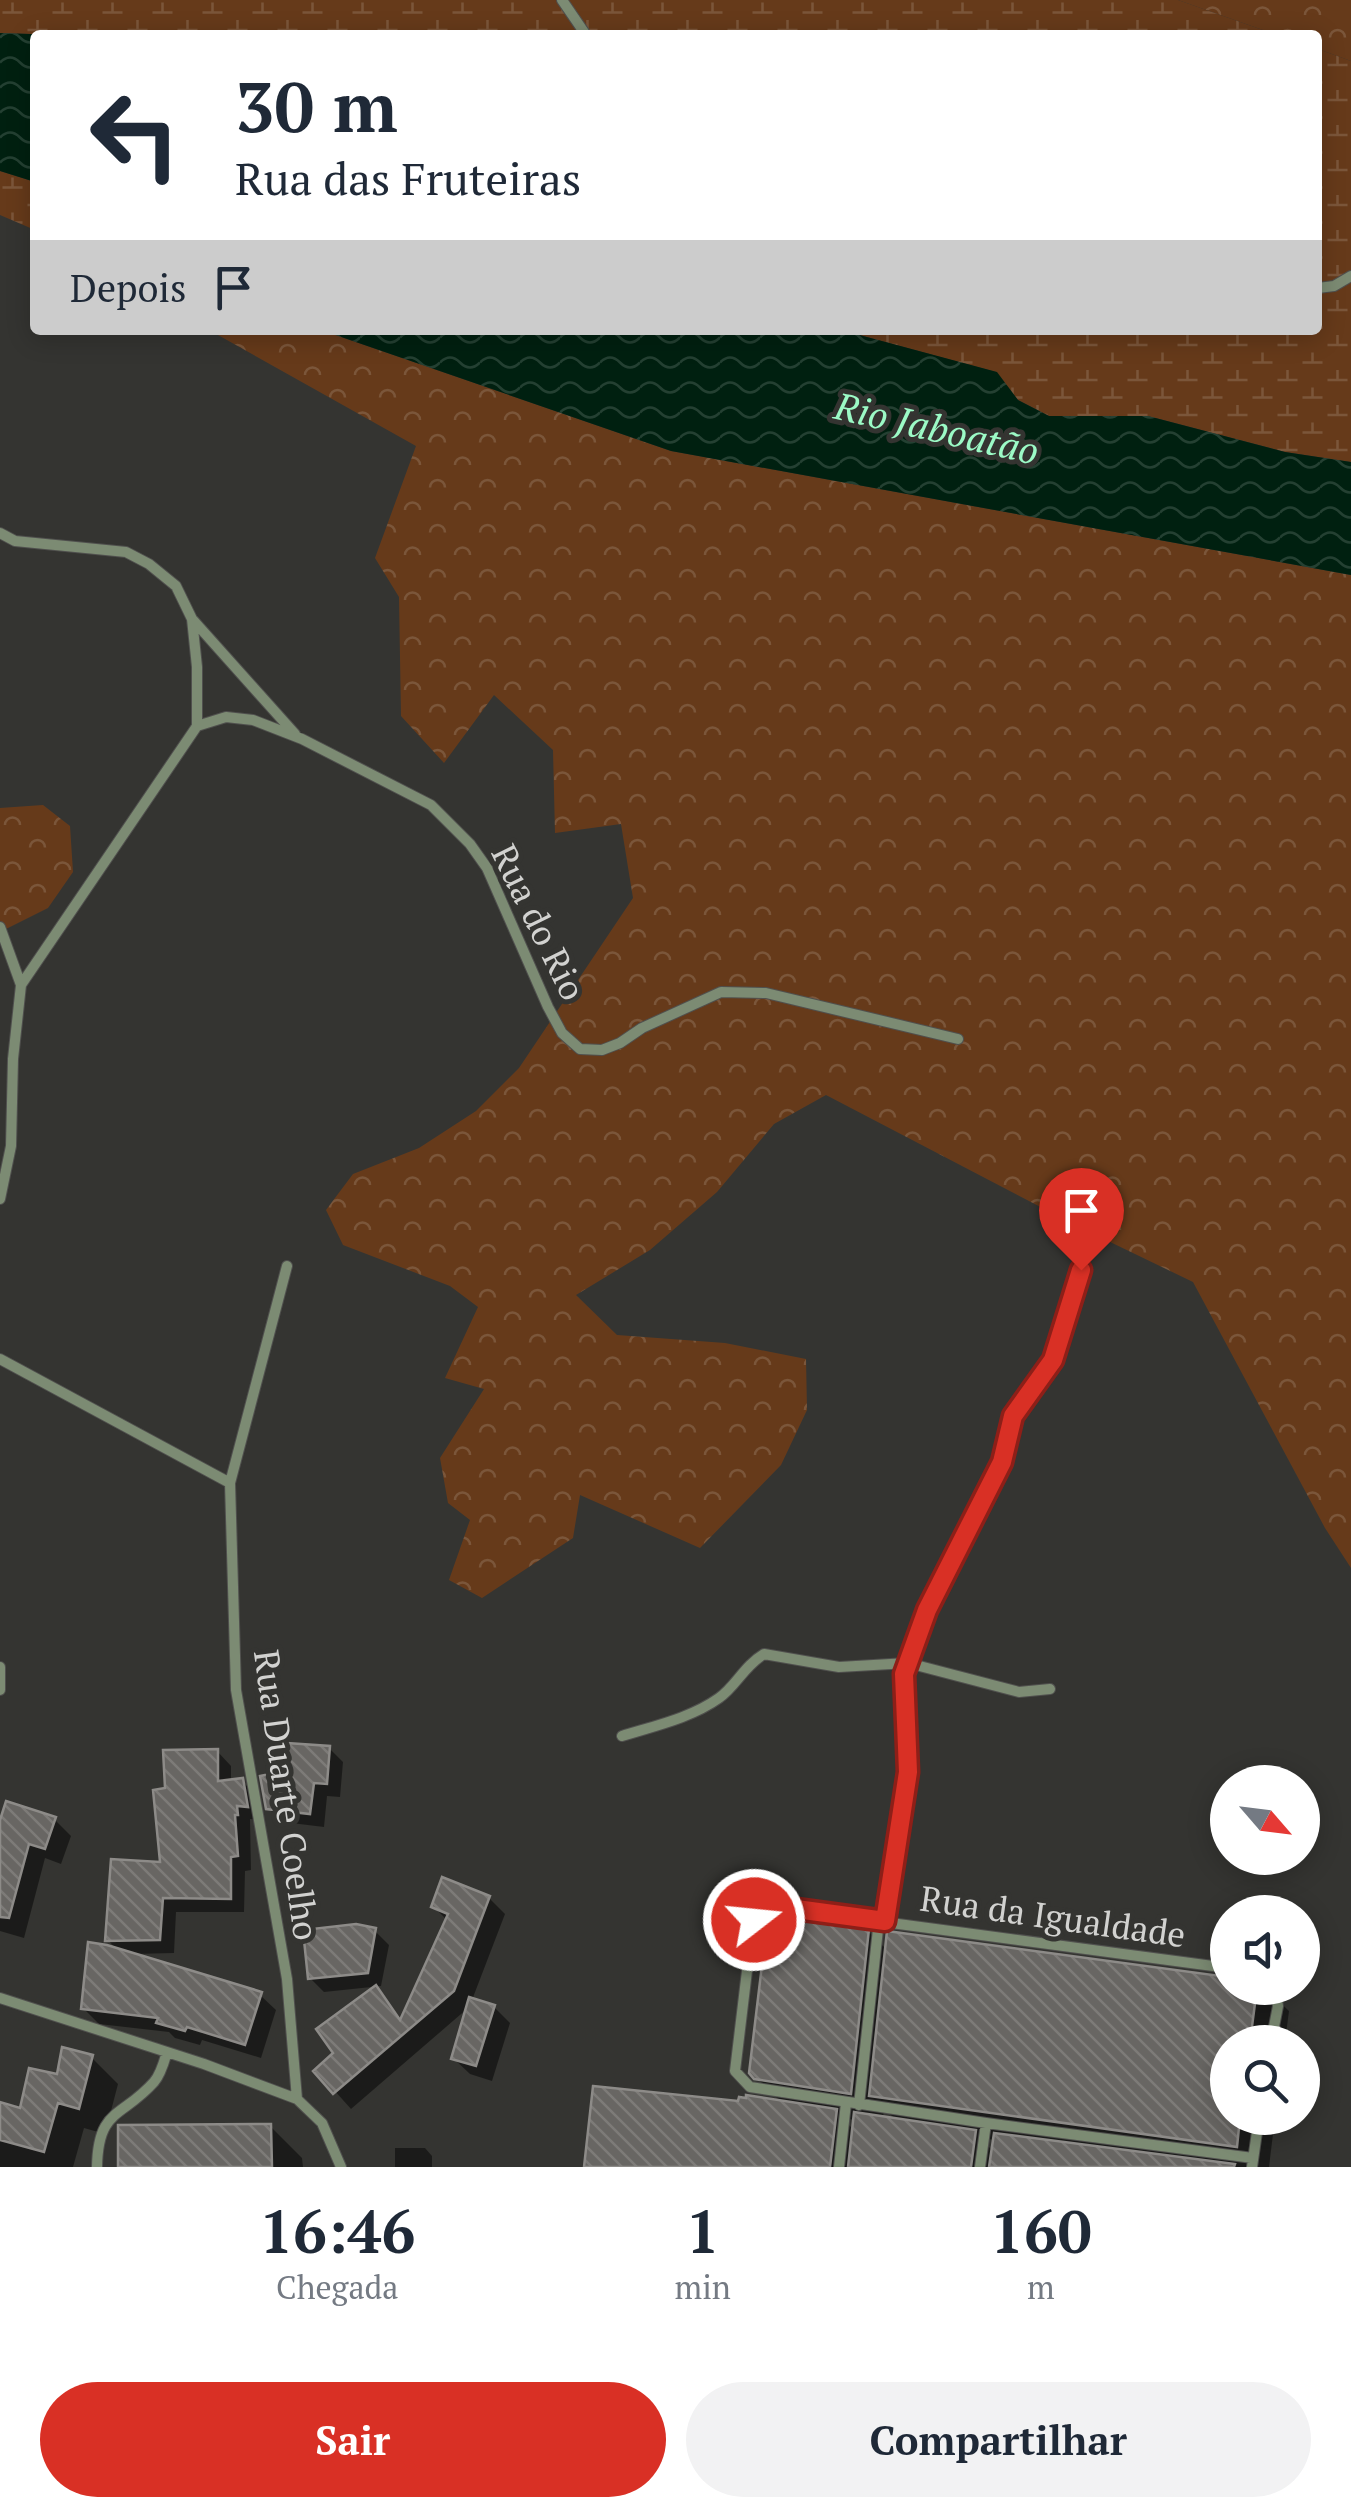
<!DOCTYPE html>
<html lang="pt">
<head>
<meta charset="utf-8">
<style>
	body { margin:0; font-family:"PT Serif",serif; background:#f2f2f3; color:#1f2937; height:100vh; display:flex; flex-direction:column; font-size:38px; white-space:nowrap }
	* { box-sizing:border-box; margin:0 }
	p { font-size:32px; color:#747a83 }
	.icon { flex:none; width:55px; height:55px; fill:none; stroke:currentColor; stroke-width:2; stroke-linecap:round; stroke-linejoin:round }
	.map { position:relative; height:2167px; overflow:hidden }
	.drawer { display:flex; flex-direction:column; background:#fff; flex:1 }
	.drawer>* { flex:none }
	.banner { position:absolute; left:30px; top:30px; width:1292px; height:305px; border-radius:10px; box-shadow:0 5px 25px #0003; background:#fff; color:#1f2937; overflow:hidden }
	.needle { width:65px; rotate:118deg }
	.buttons { position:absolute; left:1210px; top:1765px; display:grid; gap:20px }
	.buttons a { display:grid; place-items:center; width:110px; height:110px; border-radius:50%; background:#fff; box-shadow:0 5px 25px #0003; font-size:50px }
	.pin { position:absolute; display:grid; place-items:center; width:85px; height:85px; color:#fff; margin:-102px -42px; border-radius:50% 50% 50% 0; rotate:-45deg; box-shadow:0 0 10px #0007 }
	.pin .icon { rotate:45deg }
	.me { position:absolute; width:110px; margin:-55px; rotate:74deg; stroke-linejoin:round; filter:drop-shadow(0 0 8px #0008) }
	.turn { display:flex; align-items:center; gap:35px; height:210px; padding:0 40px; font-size:45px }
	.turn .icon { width:130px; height:130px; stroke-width:2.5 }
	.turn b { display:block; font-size:70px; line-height:85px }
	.then { display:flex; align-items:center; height:95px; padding:0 40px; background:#0003; gap:20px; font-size:38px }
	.eta { display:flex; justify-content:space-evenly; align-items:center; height:170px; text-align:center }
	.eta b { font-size:60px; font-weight:700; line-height:70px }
	.cta { display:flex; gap:20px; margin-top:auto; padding:20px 40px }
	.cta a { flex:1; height:115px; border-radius:60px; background:#d93025; color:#fff; font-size:40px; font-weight:700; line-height:115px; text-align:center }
	.cta a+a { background:#f2f2f3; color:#1f2937 }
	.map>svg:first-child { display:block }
	.forest { fill:url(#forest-crowns) }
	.wetland { fill:url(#wetland-marsh) }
	.water { fill:url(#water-waves) }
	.shadow { fill:#0007; fill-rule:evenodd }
	.building { fill:url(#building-back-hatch); stroke:#8d8b88; stroke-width:2.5 }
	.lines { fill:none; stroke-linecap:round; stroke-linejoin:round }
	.street-casing { stroke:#50504e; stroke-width:12 }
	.street { stroke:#7c8b73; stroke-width:10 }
	.route-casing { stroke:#8d1f18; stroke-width:25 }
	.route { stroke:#d93025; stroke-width:18 }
	.labels { text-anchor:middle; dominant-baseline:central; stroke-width:10; stroke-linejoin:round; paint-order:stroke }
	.street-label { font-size:35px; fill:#d2d2d0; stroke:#343431 }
	.water-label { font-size:38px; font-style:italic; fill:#9cfac6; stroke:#343431 }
</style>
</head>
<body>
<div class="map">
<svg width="1351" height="2167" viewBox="0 0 1351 2167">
	<defs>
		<pattern id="forest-crowns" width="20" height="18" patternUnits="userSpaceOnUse" patternTransform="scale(2.5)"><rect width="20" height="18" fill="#663a1a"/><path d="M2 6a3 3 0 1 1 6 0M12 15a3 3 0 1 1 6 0" fill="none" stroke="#7b563a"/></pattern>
		<pattern id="wetland-marsh" width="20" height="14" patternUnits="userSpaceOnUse" patternTransform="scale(2.5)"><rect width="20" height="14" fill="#663a1a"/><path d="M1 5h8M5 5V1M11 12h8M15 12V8" fill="none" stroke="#7b563a"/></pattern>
		<pattern id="water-waves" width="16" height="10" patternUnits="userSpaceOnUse" patternTransform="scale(2.5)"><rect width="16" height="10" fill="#002010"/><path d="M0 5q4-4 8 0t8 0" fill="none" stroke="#244032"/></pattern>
		<pattern id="building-back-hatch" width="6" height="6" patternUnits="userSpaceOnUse" patternTransform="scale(2.5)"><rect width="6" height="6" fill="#686663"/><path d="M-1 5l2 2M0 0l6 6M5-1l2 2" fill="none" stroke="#7d7b78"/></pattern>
	</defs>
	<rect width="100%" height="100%" fill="#343431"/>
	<path class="forest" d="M 1178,0 L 1351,0 L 1351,61 L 1318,49 L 1318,35 L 1277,35 Z
		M 209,330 L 321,330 L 671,451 L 1351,575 L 1351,1568 L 1325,1528 L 1193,1282 L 1077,1226 L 826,1095 L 774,1124 L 717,1192 L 650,1250 L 576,1295 L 617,1335 L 725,1343 L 806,1359 L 807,1410 L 781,1465 L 700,1548 L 580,1495 L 573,1538 L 482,1598 L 449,1580 L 470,1520 L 448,1503 L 440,1458 L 484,1389 L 445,1378 L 478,1307 L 450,1286 L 343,1245 L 326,1210 L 353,1174 L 419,1148 L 476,1111 L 519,1068 L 633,898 L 621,824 L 555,833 L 553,750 L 494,695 L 444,763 L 401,716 L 399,597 L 375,558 L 416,446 Z
		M 43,805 L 70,826 L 73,872 L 48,908 L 0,932 L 0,808 Z"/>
	<path class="wetland" d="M 0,0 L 1178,0 L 1277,35 L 61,35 L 0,33 Z
		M 1318,49 L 1351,61 L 1351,462 L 1285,452 L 1148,416 L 1049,416 L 1018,400 L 996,372 L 841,330 L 1318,330 Z
		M 0,171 L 35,182 L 35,230 L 0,215 Z"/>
	<path class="water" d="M 0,33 L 61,35 L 35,35 L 35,182 L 0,171 Z
		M 321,330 L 841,330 L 997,372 L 1018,400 L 1049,416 L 1148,416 L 1285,452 L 1351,462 L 1351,575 L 671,451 Z"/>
	<path class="shadow" d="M 329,1748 L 343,1762 L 340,1797 L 327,1796 L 324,1827 L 283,1822 L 268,1808 L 272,1777 Z
		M 217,1751 L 231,1766 L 231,1782 L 242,1781 L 256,1795 L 261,1820 L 250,1819 L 251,1870 L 245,1871 L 244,1912 L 176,1912 L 174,1953 L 133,1954 L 260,1995 L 276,2010 L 261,2058 L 202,2040 L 200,2045 L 175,2038 L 169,2032 L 99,2024 L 83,2008 L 118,1951 L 108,1940 L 163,1865 L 167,1790 Z
		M 54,1819 L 71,1836 L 61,1864 L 45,1858 L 24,1938 L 0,1931 L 0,1837 Z
		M 489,1898 L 505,1914 L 472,2000 L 494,2007 L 510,2023 L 492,2081 L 470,2074 L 453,2058 L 468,2008 L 351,2109 L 317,2071 L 337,2054 L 376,1989 L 402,2020 L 448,1921 L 434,1907 Z
		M 375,1931 L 389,1945 L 381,1986 L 324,1992 L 310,1978 Z
		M 868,1931 L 887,1950 L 1228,1988 L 1265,1988 L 1289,2011 L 1285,2042 L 1228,2042 L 1228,2118 L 1275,2118 L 1269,2167 L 587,2167 L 741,2104 L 782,2103 L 751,2072 ZM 884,2108 L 897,2121 L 883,2119 ZM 842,2118 L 855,2120 L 854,2130 ZM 980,2138 L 995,2140 L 993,2151 Z
		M 91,2057 L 118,2084 L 105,2134 L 84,2128 L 73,2167 L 0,2167 L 0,2105 L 21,2111 L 59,2077 Z
		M 270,2126 L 302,2158 L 303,2167 L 121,2167 Z
		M 395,2148 L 425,2148 L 432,2156 L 432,2167 L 395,2167 Z"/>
	<path class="building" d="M 272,1742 L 330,1746 L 327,1784 L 314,1783 L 310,1814 L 266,1809 L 260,1776 L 270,1774 Z
		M 218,1749 L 218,1781 L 243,1778 L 248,1807 L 237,1806 L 238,1815 L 235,1815 L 238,1856 L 231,1857 L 231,1899 L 163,1898 L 160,1940 L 105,1941 L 111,1859 L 160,1862 L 153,1790 L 165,1788 L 163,1750 Z
		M 6,1801 L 56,1817 L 45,1849 L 29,1844 L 9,1918 L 0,1917 L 0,1820 Z
		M 442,1877 L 490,1896 L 454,1991 L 333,2094 L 313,2071 L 333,2053 L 316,2029 L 376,1985 L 400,2020 L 448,1914 L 431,1907 Z
		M 768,1915 L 869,1929 L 851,2094 L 754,2079 L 749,2073 Z
		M 356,1924 L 376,1928 L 368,1973 L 308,1979 L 303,1930 Z
		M 887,1931 L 1228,1977 L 1228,1988 L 1257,1988 L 1250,2042 L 1228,2042 L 1228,2118 L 1240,2118 L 1237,2147 L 869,2096 Z
		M 88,1942 L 107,1945 L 262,1992 L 245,2045 L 187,2027 L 185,2031 L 156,2023 L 158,2018 L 81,2009 Z
		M 469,1997 L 495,2005 L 476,2066 L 451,2059 Z
		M 62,2047 L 93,2055 L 79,2109 L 58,2103 L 44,2152 L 0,2140 L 0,2102 L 20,2108 L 29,2068 L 57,2074 Z
		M 593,2086 L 738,2101 L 739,2097 L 746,2098 L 746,2095 L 837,2109 L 830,2167 L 584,2167 Z
		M 854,2112 L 976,2130 L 971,2167 L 848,2167 Z
		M 271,2124 L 272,2167 L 118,2167 L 118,2125 Z
		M 994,2133 L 1235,2164 L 1234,2167 L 989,2167 Z"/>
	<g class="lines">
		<defs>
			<path id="street" d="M 562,0 L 586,35
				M 1318,288 L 1334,286 L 1351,276
				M 0,533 L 15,541 L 126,552 L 149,564 L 176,586 L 192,619 L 197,667 L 197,726 L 21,985
				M 193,620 L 295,734
				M 197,726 L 226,717 L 253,720 L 302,739 L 431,805 L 470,844 L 487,868 L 548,1007 L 562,1033 L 580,1049 L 602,1050 L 620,1043 L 642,1028 L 721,992 L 766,993 L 958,1039
				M 0,927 L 21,985 L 13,1059 L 11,1146 L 0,1199
				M 287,1266 L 230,1483 L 236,1690 L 287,1979 L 297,2099
				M 0,1359 L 230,1483
				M 0,1667 L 0,1690
				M 622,1736 C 654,1726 691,1718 719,1698 C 736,1686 744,1666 764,1654 L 839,1667 L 908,1663 L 1019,1692 L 1050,1689
				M 885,1921 L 908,1771 L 904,1674 L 927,1610 L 1002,1462 L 1013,1416 L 1053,1360 L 1081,1270
				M 1228,1968 L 764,1906 L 753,1921 L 735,2071 L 750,2087 L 986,2123 L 1253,2158
				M 0,1998 L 204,2064 L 297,2099 L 322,2123 L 341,2167
				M 1271,2042 L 1278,2006 L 1275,1988
				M 859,2105 L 879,1920
				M 97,2167 C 98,2108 122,2118 154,2082 C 161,2074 164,2062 167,2052
				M 839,2167 L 846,2103
				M 980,2167 L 986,2123
				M 1252,2167 L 1259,2118"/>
		</defs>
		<use href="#street" class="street-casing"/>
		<use href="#street" class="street"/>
	</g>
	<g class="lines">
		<defs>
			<path id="route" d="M 754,1920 L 764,1906 L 774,1906 L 885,1921 L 908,1772 L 904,1674 L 927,1610 L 1002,1462 L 1013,1416 L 1053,1360 L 1081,1270"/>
		</defs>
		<use href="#route" class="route-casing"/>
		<use href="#route" class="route"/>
	</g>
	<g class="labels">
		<g class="street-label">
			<text transform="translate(539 922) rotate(64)">Rua do Rio</text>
			<text transform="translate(287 1795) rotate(82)">Rua Duarte Coelho</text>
			<text transform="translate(1053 1916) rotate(8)">Rua da Igualdade</text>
		</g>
		<g class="water-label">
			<text transform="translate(937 428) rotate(13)">Rio Jaboatão</text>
		</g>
	</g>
</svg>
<div class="buttons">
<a><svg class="needle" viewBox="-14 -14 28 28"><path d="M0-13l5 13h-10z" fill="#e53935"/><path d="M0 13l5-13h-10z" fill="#747a83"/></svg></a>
<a><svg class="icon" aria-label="sound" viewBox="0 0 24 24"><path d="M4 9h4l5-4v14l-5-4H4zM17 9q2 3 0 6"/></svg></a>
<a><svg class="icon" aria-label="search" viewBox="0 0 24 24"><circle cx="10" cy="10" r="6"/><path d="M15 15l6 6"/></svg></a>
</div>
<div class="pin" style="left:1081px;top:1270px;background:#d93025"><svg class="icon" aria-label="arrive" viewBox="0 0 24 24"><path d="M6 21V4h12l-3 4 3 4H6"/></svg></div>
<svg class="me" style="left:754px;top:1920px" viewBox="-20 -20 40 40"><circle r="17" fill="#d93025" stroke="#fff" stroke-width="3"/><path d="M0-11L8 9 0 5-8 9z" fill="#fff"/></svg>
<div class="banner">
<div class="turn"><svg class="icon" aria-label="left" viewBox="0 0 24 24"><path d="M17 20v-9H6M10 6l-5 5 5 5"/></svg><div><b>30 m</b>Rua das Fruteiras</div></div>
<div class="then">Depois<svg class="icon" aria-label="arrive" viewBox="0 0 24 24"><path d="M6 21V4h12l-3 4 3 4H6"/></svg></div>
</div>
</div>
<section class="drawer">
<div class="eta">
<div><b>16:46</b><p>Chegada</p></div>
<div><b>1</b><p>min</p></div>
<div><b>160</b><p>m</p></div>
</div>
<div class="cta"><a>Sair</a><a>Compartilhar</a></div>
</section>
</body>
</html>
